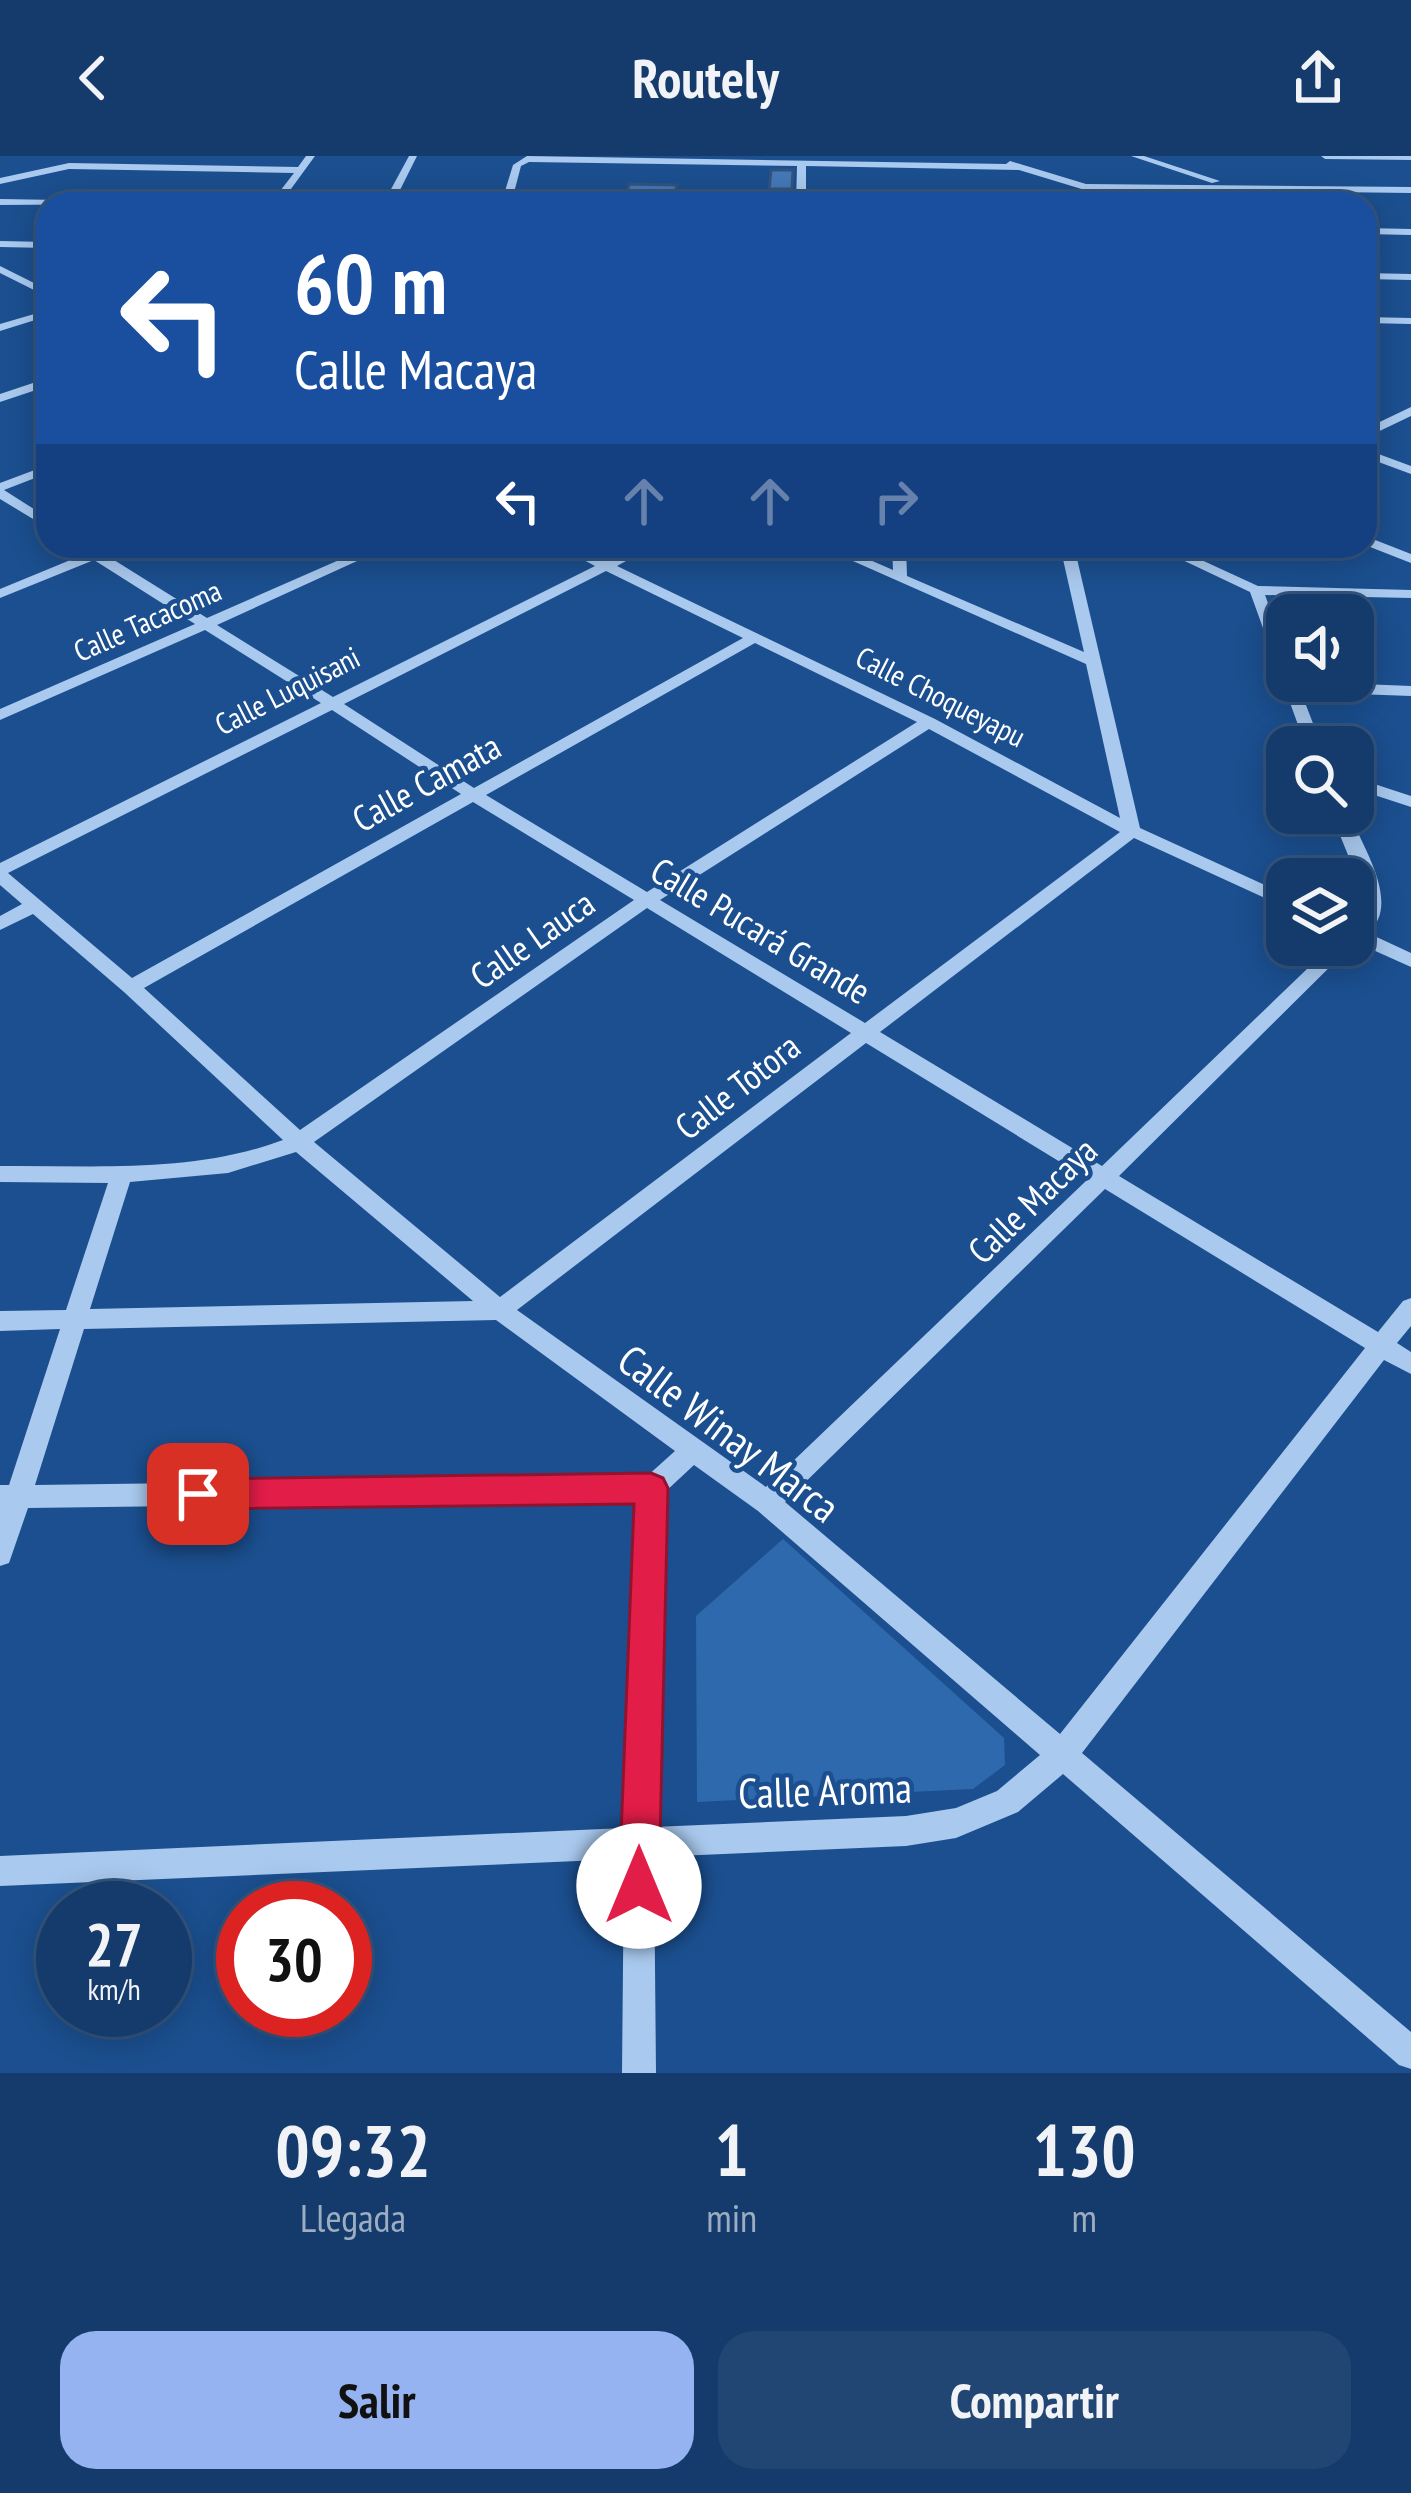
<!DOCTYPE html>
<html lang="es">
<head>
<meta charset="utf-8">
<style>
	body { margin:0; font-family:"PT Sans Narrow",sans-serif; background:#214673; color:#f1f3f6; height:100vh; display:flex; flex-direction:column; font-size:45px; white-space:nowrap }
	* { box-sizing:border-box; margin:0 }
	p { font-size:39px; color:#9dadc1 }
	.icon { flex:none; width:66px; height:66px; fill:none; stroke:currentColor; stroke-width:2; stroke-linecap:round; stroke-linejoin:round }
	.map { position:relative; height:1917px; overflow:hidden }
	.sheet { display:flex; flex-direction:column; background:#143b6b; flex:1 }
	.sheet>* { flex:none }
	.guide { position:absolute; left:36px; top:36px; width:1341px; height:366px; border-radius:36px; box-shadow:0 6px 30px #0003,0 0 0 3px #33557e; background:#1a4fa0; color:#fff; overflow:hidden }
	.fabs { position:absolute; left:1266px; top:438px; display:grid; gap:24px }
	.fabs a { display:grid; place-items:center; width:108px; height:108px; border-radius:24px; background:#143b6b; box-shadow:0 6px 30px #0003,0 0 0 3px #33557e; font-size:60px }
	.speed { position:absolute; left:36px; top:1725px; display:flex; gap:24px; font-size:60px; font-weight:700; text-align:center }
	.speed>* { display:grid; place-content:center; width:156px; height:156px; border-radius:50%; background:#143b6b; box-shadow:0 6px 30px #0003,0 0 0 3px #33557e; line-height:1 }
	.speed small { font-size:30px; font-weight:400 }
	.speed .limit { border:18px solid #d22; background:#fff; color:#111 }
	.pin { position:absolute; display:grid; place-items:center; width:102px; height:102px; color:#fff; margin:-51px; border-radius:24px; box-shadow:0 6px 18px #0006 }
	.me { position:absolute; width:132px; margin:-66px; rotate:0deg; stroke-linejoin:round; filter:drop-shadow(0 0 9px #0008) }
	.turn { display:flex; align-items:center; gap:42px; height:252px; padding:0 60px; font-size:54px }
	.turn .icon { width:156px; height:156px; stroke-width:2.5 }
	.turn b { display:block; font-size:84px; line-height:102px }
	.lanes { display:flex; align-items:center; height:114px; padding:0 60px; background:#0003; justify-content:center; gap:60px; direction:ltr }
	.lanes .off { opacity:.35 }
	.eta { display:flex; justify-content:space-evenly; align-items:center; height:204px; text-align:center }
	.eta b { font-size:72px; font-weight:700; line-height:84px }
	.cta { display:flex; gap:24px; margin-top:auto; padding:24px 60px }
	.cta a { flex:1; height:138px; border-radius:36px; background:#95b2f1; color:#111; font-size:48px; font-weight:700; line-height:138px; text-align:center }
	.cta a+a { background:#214673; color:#f1f3f6 }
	header { display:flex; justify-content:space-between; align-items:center; height:156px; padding:0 60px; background:#143b6b; font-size:54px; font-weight:700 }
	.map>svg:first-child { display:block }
	.green { fill:#2e69ad }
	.building { fill:#4478b7; stroke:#305480; stroke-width:3 }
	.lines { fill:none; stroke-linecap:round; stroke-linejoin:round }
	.minor { fill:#a9c9ee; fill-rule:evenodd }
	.route { fill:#e11d48; stroke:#92132f; stroke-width:3 }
	.labels { text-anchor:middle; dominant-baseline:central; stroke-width:9; stroke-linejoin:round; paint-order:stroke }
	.far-street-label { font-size:30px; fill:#fff; stroke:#1b4f8f }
	.street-label { font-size:36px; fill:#fff; stroke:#1b4f8f }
	.near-street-label { font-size:42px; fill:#fff; stroke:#1b4f8f }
</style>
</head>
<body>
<header><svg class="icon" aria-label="back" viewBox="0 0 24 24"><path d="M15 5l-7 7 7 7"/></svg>Routely<svg class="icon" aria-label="share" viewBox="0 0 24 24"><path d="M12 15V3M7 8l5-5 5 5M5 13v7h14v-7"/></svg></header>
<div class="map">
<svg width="1411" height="1917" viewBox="0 0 1411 1917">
	<rect width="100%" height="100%" fill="#1b4f8f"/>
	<path class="green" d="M 783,1383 L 1004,1582 L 1005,1609 L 973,1633 L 697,1646 L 696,1460 Z"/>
	<path class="building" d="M 771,14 L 793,14 L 792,33 L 769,33 Z
		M 629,28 L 677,29 L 672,48 L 624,48 Z
		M 769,35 L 792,36 L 791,48 L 767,48 Z"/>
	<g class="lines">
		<path class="minor" d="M 306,0 L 315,0 L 280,48 L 270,48 L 294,17 L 69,13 L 0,28 L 0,22 L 69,7 L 298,11 Z
			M 409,0 L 417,0 L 393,48 L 383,48 Z
			M 527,0 L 1006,8 L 1010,5 L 1086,28 L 1411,31 L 1411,37 L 1101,33 L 1146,48 L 1131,48 L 1019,14 L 806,10 L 806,48 L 796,48 L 797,10 L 529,6 L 521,10 L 511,48 L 501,48 L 513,9 Z
			M 1131,0 L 1144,0 L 1220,25 L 1212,27 Z
			M 1321,0 L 1411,0 L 1411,4 L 1325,3 Z
			M 0,43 L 122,45 L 127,48 L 0,49 Z
			M 1365,72 L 1411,73 L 1411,79 L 1365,78 Z
			M 0,85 L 48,86 L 48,92 L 0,91 Z
			M 0,110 L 48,134 L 48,141 L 0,117 Z
			M 1365,117 L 1411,118 L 1411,124 L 1365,123 Z
			M 48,154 L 48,160 L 0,175 L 0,168 Z
			M 1365,161 L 1411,162 L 1411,168 L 1365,167 Z
			M 48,222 L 48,230 L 0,246 L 0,238 Z
			M 1411,251 L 1411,260 L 1365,282 L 1365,273 Z
			M 1365,293 L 1411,310 L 1411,318 L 1365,301 Z
			M 48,309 L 48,317 L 4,334 L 48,362 L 48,372 L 0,343 L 0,327 Z
			M 1365,380 L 1411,398 L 1411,407 L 1365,389 Z
			M 75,390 L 96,393 L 123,390 L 106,399 L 207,462 L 371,390 L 390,390 L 217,469 L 333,541 L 595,410 L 558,390 L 576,390 L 606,405 L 635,390 L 653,390 L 617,410 L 935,563 L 1120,662 L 1086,508 L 819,390 L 838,390 L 893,414 L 892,390 L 906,390 L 907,420 L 1084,496 L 1060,390 L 1074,390 L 1140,672 L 1287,739 L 1287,752 L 1134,682 L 880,876 L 1102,1010 L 1332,789 L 1352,789 L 1119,1020 L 1378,1176 L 1403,1145 L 1411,1142 L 1411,1170 L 1397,1187 L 1411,1196 L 1411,1218 L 1384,1204 L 1082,1597 L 1411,1876 L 1411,1913 L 1399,1909 L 1063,1618 L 1018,1656 L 956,1682 L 906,1690 L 654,1701 L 656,1917 L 622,1917 L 624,1703 L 0,1730 L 0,1700 L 624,1672 L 638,1344 L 28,1352 L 9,1407 L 0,1410 L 0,1329 L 9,1329 L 60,1173 L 0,1175 L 0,1155 L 66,1154 L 108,1027 L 0,1026 L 0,1010 C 95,1009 192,1018 283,984 L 124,836 L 33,758 L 0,774 L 0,760 L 22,748 L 0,729 L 0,707 L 321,547 L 205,474 L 0,564 L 0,553 L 195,468 L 94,404 L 0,442 L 0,433 L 85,398 ZM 606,415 L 743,482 L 474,632 L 344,548 ZM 755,487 L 917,566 L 647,736 L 486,639 ZM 332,554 L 461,638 L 132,822 L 8,717 ZM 929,573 L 1120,676 L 865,867 L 660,744 ZM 473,646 L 634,744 L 300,974 L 144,832 ZM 647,752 L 851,877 L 500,1141 L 314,986 ZM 866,887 L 1088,1023 L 766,1331 L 517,1154 ZM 296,996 L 473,1145 L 90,1153 L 130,1026 L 228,1017 ZM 1105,1033 L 1365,1192 L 1060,1578 L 785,1346 ZM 496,1164 L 675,1295 L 646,1321 L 35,1329 L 84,1173 ZM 694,1309 L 758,1355 L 1040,1599 L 997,1635 L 956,1652 L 906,1660 L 654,1671 L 664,1337 Z
			M 1153,390 L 1171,390 L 1258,430 L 1411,434 L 1411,442 L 1265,439 L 1287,499 L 1287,525 L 1411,530 L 1411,540 L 1301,536 L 1322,591 L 1306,591 L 1250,436 Z
			M 1353,621 L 1411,640 L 1411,651 L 1353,632 Z
			M 1331,657 L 1349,657 C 1362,690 1402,748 1368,777 L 1411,797 L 1411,811 L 1353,785 L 1353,769 L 1362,762 L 1365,741 Z"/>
	</g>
	<path class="route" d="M 651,1317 L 663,1322 L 668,1332 L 659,1730 L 653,1745 L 639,1750 L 625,1745 L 619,1730 L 634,1348 L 198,1353 L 186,1349 L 182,1338 L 186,1328 L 198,1323 Z"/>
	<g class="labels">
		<g class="far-street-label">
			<text transform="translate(147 464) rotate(-24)">Calle Tacacoma</text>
			<text transform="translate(287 534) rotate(-27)">Calle Luquisani</text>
			<text transform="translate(941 540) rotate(27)">Calle Choqueyapu</text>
		</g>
		<g class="street-label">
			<text transform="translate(426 626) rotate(-29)">Calle Camata</text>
			<text transform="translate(761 774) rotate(31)">Calle Pucará Grande</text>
			<text transform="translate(532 783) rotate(-35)">Calle Lauca</text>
			<text transform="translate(737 930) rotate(-38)">Calle Totora</text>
			<text transform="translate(1032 1044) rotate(-44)">Calle Macaya</text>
		</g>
		<g class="near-street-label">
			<text transform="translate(729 1277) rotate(37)">Calle Winay Marca</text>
			<text transform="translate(825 1634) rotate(-2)">Calle Aroma</text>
		</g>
	</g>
</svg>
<div class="fabs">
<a><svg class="icon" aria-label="sound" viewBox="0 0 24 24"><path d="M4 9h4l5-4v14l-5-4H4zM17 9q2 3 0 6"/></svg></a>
<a><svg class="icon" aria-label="search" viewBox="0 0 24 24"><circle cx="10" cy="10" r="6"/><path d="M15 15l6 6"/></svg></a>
<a><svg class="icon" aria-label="layers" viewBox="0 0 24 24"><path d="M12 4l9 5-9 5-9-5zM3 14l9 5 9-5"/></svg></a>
</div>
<div class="speed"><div>27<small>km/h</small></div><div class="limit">30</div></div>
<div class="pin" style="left:198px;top:1338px;background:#d93025"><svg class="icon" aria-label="arrive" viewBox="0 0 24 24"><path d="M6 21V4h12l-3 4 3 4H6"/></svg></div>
<svg class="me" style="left:639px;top:1730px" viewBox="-20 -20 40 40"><circle r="19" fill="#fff"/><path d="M0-13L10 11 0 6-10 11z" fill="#e11d48"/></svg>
<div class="guide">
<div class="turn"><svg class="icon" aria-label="left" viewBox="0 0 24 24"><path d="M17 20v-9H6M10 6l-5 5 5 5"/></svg><div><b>60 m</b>Calle Macaya</div></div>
<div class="lanes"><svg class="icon" aria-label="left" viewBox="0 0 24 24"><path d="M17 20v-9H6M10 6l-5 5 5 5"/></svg><svg class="icon off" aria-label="ahead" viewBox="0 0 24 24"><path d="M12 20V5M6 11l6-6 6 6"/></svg><svg class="icon off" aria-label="ahead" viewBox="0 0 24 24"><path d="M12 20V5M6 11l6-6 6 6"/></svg><svg class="icon off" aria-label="right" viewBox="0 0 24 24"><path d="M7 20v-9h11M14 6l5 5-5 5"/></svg></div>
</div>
</div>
<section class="sheet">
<div class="eta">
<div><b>09:32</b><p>Llegada</p></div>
<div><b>1</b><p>min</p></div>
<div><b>130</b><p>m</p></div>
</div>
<div class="cta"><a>Salir</a><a>Compartir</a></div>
</section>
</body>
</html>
